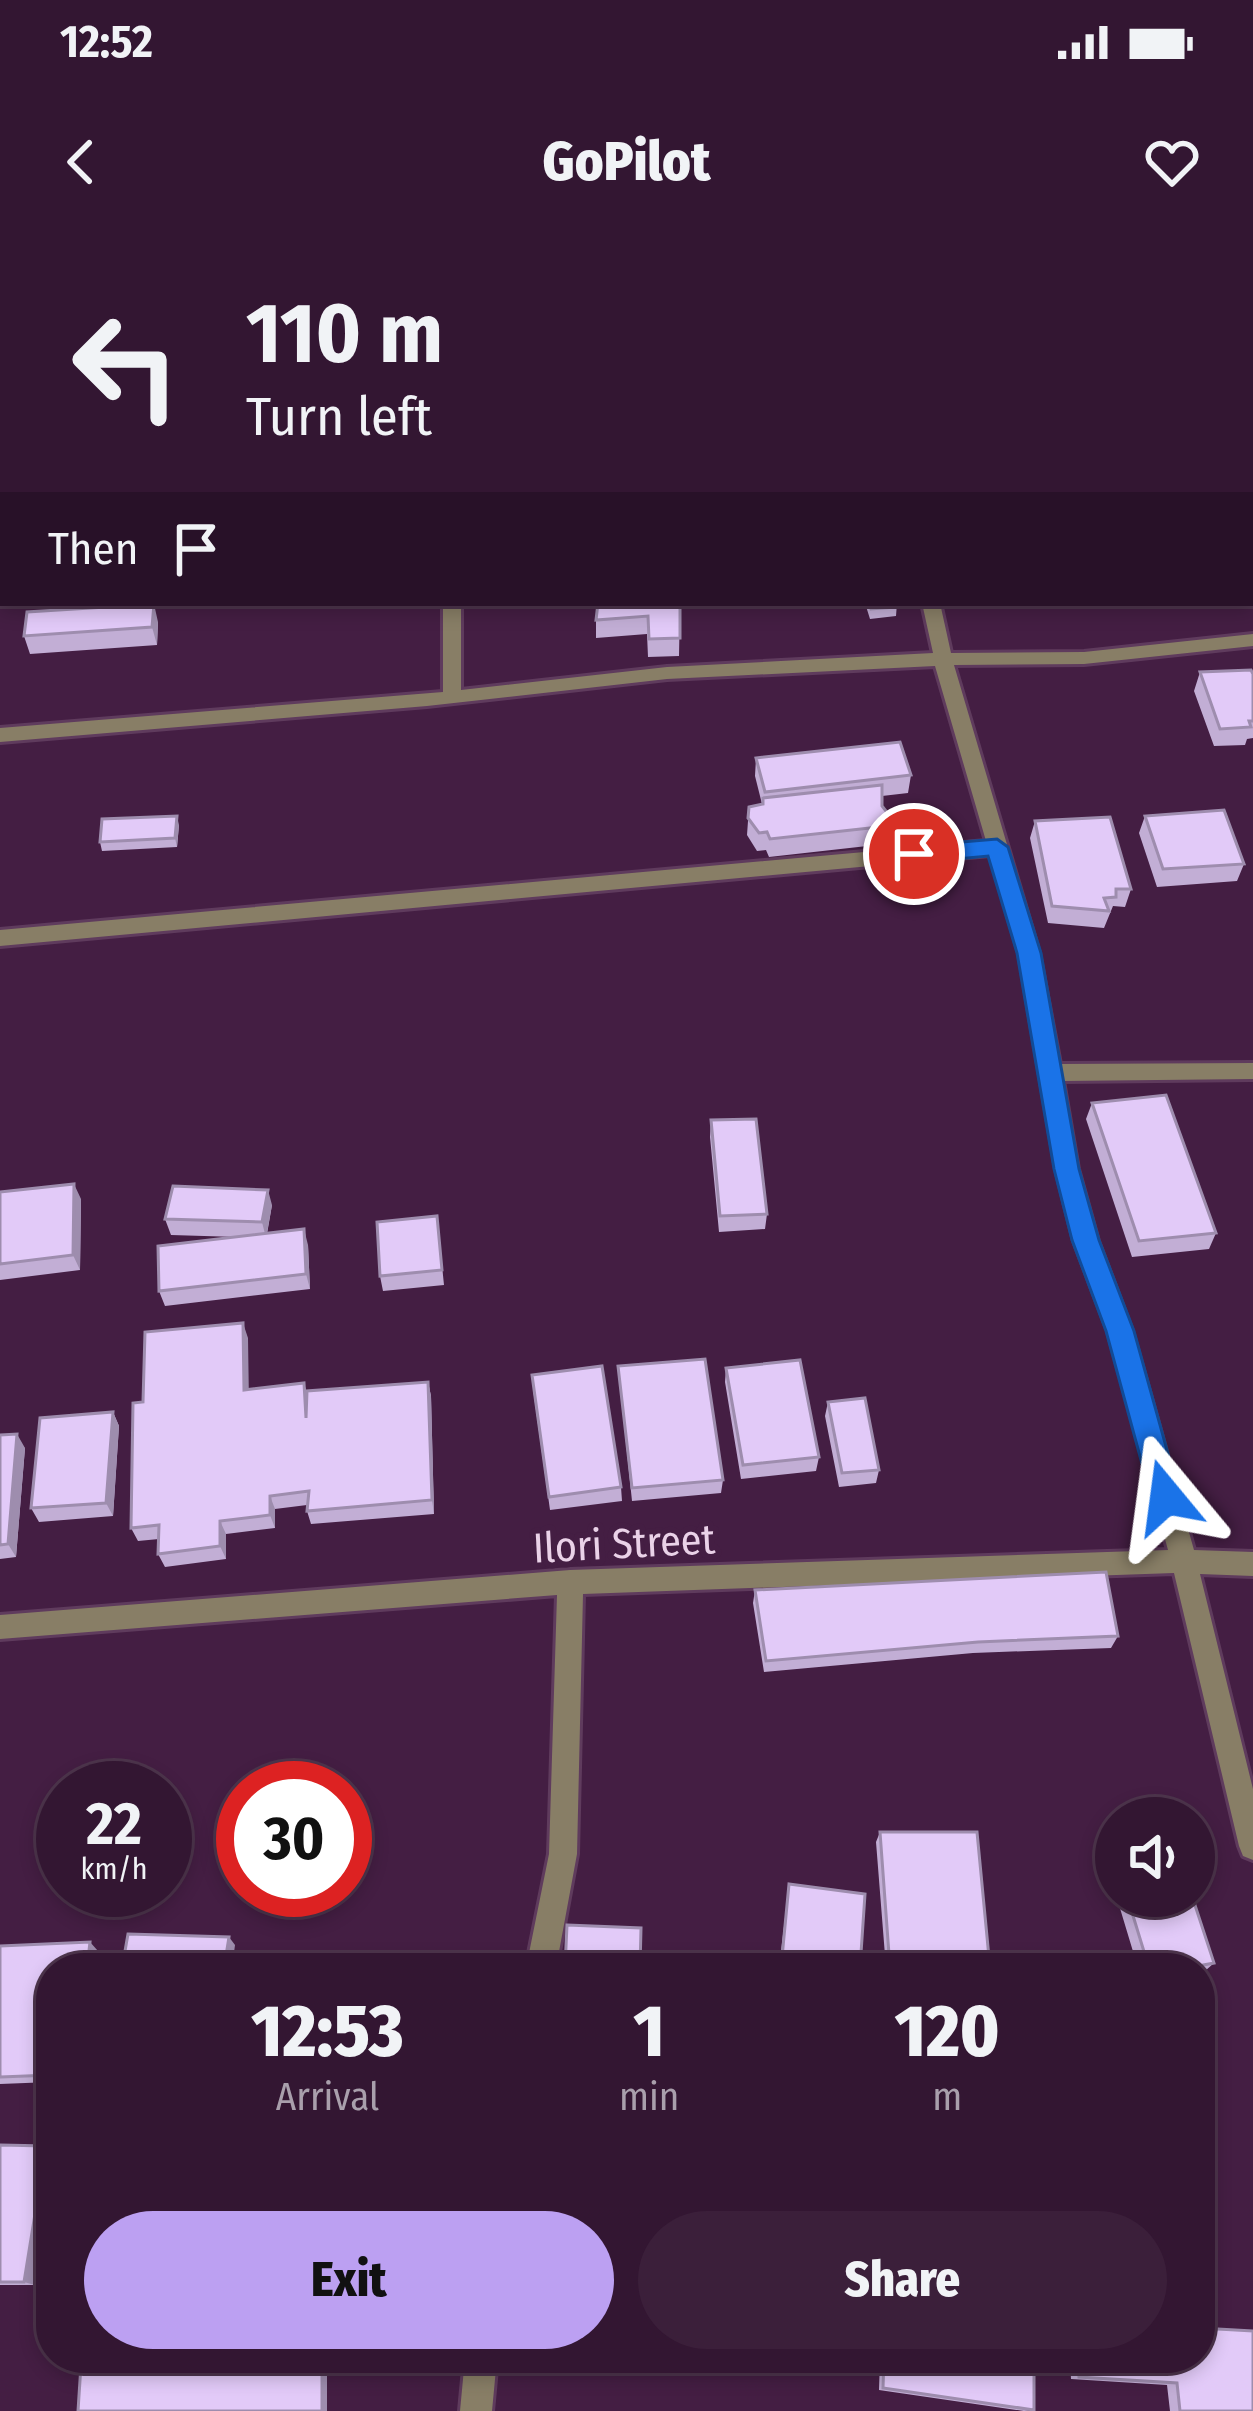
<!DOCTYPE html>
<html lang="en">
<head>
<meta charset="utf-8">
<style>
	body { margin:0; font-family:"Fira Sans Condensed",sans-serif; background:#3b1f3a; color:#f1f3f6; height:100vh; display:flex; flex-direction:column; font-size:45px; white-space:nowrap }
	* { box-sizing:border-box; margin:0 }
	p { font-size:39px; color:#a99fac }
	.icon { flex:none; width:66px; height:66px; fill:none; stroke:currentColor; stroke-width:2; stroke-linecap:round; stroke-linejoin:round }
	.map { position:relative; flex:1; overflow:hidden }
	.drawer { position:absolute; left:36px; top:1713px; width:1179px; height:420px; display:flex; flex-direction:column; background:#331632; border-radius:48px; box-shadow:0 6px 18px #0003,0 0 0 3px #4e354d }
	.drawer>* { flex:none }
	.hud { position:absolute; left:0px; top:0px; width:1254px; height:366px; box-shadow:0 6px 18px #0003,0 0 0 3px #4e354d; background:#331632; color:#f1f3f6; overflow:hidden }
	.buttons { position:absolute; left:1095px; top:1557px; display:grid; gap:24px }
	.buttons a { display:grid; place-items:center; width:120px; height:120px; border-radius:50%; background:#331632; box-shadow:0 6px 18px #0003,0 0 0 3px #4e354d; font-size:60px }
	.speed { position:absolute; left:36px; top:1521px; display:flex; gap:24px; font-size:60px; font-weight:700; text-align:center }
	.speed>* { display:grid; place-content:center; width:156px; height:156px; border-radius:50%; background:#331632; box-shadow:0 6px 18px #0003,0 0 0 3px #4e354d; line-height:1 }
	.speed small { font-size:30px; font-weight:400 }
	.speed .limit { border:18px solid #d22; background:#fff; color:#111 }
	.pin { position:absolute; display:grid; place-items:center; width:102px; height:102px; color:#fff; margin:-51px; border:6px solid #fff; border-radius:50%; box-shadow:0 3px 12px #0007 }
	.me { position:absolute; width:132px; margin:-66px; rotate:344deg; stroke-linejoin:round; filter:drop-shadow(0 0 9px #0008) }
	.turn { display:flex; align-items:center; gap:42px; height:252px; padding:0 48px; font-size:54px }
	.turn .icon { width:156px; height:156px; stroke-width:2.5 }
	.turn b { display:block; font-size:84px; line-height:102px }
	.then { display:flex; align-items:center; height:114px; padding:0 48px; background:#0003; gap:24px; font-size:45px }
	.eta { display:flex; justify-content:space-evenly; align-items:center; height:204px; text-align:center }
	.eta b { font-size:72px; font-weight:800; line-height:84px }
	.primary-button { display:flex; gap:24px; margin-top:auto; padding:24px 48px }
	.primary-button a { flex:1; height:138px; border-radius:72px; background:#bca0f2; color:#111; font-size:48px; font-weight:800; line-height:138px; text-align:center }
	.primary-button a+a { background:#3b1f3a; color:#f1f3f6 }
	.status { display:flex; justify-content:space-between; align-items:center; height:84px; padding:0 60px; background:#331632; direction:ltr }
	.status svg { height:33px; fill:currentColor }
	header { display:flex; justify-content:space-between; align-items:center; height:156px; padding:0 48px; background:#331632; font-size:54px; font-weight:800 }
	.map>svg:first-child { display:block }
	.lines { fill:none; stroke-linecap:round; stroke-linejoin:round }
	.minor-casing { stroke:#5f3b5d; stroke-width:6 }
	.secondary-casing { stroke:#5f3b5d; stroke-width:6 }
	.minor { fill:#887e66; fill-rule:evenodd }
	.secondary { fill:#baab85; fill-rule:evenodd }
	.wall { fill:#c2aed5 }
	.shaded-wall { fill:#9e8dae }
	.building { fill:#e2caf8; stroke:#9e8dae; stroke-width:3 }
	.route { fill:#1a73e8; stroke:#114b97; stroke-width:3 }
	.labels { text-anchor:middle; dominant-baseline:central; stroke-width:12; stroke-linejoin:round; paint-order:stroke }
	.street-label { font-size:42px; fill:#ead2e8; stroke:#441e43 }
</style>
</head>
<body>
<div class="status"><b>12:52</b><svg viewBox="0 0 49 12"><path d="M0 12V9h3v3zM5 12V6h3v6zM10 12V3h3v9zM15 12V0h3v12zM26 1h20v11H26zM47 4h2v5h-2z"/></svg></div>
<header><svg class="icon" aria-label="back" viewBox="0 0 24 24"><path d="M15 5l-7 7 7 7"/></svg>GoPilot<svg class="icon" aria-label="heart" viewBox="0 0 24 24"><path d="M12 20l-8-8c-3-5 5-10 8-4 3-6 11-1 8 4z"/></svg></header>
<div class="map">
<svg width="1253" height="2171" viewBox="0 0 1253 2171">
	<rect width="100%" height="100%" fill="#441e43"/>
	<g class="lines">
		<defs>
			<path id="minor" d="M 413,0 L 429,0 L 429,3 L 413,3 Z
				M 821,0 L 882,0 L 819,3 Z
				M 1231,0 L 1247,0 L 1249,3 L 1233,3 Z
				M 0,12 L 3,12 L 3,22 L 0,22 Z
				M 1251,19 L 1253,20 L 1253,33 L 1251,32 Z
				M 443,363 L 461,363 L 461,450 L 667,427 L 933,413 L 922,363 L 940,363 L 951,413 L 1084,412 L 1253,394 L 1253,406 L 1084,424 L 954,425 L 1039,713 L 1060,824 L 1253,823 L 1253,839 L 1063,841 L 1078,929 L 1098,1001 L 1132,1091 L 1194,1310 L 1253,1312 L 1253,1336 L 1200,1334 L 1253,1549 L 1253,1620 L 1243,1616 L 1239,1606 L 1174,1333 L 583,1354 L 577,1614 L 556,1728 L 526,1728 L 549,1614 L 557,1355 L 0,1399 L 0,1375 L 570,1330 L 1168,1310 L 1108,1091 L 1074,1001 L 1056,929 L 1019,713 L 990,615 L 0,706 L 0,690 L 986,601 L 935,426 L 667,439 L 427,466 L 0,502 L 0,488 L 443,452 Z
				M 465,2118 L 497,2118 L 492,2171 L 460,2171 Z"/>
			<path id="secondary" d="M 0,0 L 10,0 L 3,3 L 0,16 Z"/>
		</defs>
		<use href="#minor" class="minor-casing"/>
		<use href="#secondary" class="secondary-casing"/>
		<use href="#minor" class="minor"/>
		<use href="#secondary" class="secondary"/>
	</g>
	<path class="wall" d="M 94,0 L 179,0 L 179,3 L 94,3 Z
		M 321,0 L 387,0 L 387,3 L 322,3 Z
		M 680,363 L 679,416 L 648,417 L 647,394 L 596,398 L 596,380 Z
		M 865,363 L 897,363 L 896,376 L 870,379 Z
		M 158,382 L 157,405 L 30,414 L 24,396 Z
		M 1200,432 L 1253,434 L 1253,498 L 1247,499 L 1245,505 L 1214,506 L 1194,451 Z
		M 756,518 L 911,535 L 908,553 L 882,556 L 882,566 L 897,585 L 894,603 L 769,617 L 766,610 L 757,611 L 747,595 L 749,567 L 762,564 L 755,536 Z
		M 1145,576 L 1244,624 L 1237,641 L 1157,647 L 1139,593 Z
		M 1035,581 L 1131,649 L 1125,667 L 1113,666 L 1104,688 L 1048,683 L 1030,598 Z
		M 179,585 L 177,607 L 102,611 L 100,602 Z
		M 1092,863 L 1216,993 L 1209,1009 L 1132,1017 L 1086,879 Z
		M 711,880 L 767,974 L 765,989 L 719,992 L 710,897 Z
		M 0,952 L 81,959 L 80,1030 L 0,1040 Z
		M 272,965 L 267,994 L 308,1005 L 310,1049 L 165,1066 L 159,1051 L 237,997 L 171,995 L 165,979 Z
		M 437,976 L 444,1045 L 383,1051 L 380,1036 Z
		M 248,1098 L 248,1149 L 304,1143 L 307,1154 L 428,1142 L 431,1156 L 434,1274 L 311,1284 L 307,1271 L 307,1265 L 275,1269 L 275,1288 L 226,1294 L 226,1319 L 165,1327 L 158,1314 L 159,1299 L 138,1301 L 131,1288 L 143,1162 Z
		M 618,1126 L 723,1240 L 721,1253 L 632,1261 Z
		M 726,1128 L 819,1217 L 816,1231 L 741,1239 L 725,1142 Z
		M 533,1149 L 621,1247 L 622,1261 L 550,1270 Z
		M 828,1162 L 879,1230 L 876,1243 L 839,1247 L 825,1176 Z
		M 113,1172 L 119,1186 L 113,1276 L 39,1282 L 31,1268 Z
		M 0,1195 L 25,1208 L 16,1317 L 0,1319 Z
		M 755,1350 L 1118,1396 L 1111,1408 L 973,1413 L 764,1432 L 753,1363 Z
		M 880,1592 L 990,1728 L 886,1728 L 876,1602 Z
		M 789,1644 L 860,1728 L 779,1728 Z
		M 1127,1656 L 1214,1723 L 1205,1731 L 1200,1732 L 1200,1728 L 1138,1728 L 1119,1665 Z
		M 0,1706 L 98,1711 L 96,1728 L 51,1728 L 51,1842 L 0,1844 Z
		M 0,1905 L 51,1908 L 51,1941 L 35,2045 L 0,2045 Z
		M 880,2118 L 1034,2118 L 1034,2170 L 1024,2171 L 879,2150 Z
		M 1070,2118 L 1200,2118 L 1253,2171 L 1170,2171 L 1167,2145 L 1071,2139 Z"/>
	<path class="shaded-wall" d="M 154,364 L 158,382 L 157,405 L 152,387 Z
		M 177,576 L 179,585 L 177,607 L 175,598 Z
		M 74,944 L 81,959 L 80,1030 L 73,1015 Z
		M 268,950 L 272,965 L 266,998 L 262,982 Z
		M 304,989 L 308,1005 L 310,1049 L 306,1034 Z
		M 243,1083 L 248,1098 L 249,1164 L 244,1150 Z
		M 428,1142 L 431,1156 L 434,1274 L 432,1260 Z
		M 113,1172 L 119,1186 L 113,1276 L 106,1263 Z
		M 17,1194 L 25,1208 L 16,1317 L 8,1304 Z
		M 270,1256 L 275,1269 L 275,1288 L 270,1275 Z
		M 220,1281 L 226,1294 L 226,1319 L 220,1306 Z
		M 229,1697 L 235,1705 L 232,1728 L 224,1728 Z
		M 90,1702 L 98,1711 L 96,1728 L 87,1728 Z
		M 46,1906 L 51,1908 L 51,1941 L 35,2045 L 24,2042 Z
		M 322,2118 L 327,2118 L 327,2171 L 322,2171 Z"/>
	<path class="building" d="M 1039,0 L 1186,0 L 1187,3 L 1016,2 Z
		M 1251,292 L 1253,292 L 1253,325 L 1251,326 Z
		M 598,363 L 680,363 L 680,398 L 649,399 L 648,376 L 596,380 Z
		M 869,363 L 897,363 L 898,367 L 871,369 Z
		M 154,364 L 152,387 L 24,396 L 27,372 Z
		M 1251,430 L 1253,434 L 1253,481 L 1249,481 L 1251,487 L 1220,489 L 1200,432 Z
		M 900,502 L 911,535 L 765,552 L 756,518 Z
		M 882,545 L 882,566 L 897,585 L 770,599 L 767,592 L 759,593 L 748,578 L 749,567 L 763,564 L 763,558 Z
		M 1224,570 L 1244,624 L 1163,629 L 1145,576 Z
		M 177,576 L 175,598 L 100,602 L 102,579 Z
		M 1110,577 L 1131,649 L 1116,649 L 1116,657 L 1104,658 L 1109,671 L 1052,666 L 1035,581 Z
		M 1166,855 L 1216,993 L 1139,1001 L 1092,863 Z
		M 756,879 L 767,974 L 720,976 L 711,880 Z
		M 74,944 L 73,1015 L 0,1024 L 0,952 Z
		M 173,946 L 268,950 L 262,982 L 165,979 Z
		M 437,976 L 442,1030 L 380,1036 L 377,982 Z
		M 304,989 L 306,1034 L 159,1051 L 158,1006 Z
		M 243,1083 L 244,1150 L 304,1143 L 306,1178 L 307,1151 L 428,1142 L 432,1260 L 307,1271 L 309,1251 L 270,1256 L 270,1275 L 220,1281 L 220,1306 L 158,1314 L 159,1285 L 131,1288 L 133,1163 L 143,1162 L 145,1092 Z
		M 705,1119 L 723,1240 L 632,1248 L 618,1126 Z
		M 800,1120 L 819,1217 L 743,1225 L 726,1128 Z
		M 602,1126 L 621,1247 L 549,1257 L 532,1135 Z
		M 865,1158 L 879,1230 L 842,1233 L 828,1162 Z
		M 113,1172 L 106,1263 L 31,1268 L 40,1178 Z
		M 17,1194 L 8,1304 L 0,1305 L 0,1195 Z
		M 1106,1332 L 1118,1396 L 978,1402 L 766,1421 L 755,1350 Z
		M 880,1592 L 977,1592 L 990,1728 L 890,1728 Z
		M 789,1644 L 865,1654 L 860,1728 L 781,1728 Z
		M 1127,1656 L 1192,1656 L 1214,1723 L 1187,1728 L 1149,1728 Z
		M 567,1685 L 641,1688 L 640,1728 L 565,1728 Z
		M 128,1694 L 229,1697 L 224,1728 L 122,1728 Z
		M 90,1702 L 87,1728 L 51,1728 L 51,1835 L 0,1837 L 0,1706 Z
		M 0,1905 L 46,1906 L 24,2042 L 0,2042 Z
		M 1200,2088 L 1253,2091 L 1253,2171 L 1180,2171 L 1177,2143 L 1079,2137 L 1078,2118 L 1200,2118 Z
		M 142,2118 L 322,2118 L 322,2171 L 78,2171 L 81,2125 Z
		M 884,2118 L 1034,2118 L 1034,2170 L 883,2148 Z"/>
	<path class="route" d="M 997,599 L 1008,607 L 1041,713 L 1079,929 L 1099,1000 L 1134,1091 L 1180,1257 L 1176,1266 L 1166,1270 L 1156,1266 L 1151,1257 L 1106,1091 L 1072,1000 L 1054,929 L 1017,713 L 988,616 L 914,623 L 903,614 L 914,606 Z"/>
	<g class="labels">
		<g class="street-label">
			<text transform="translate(624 1304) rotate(-3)">Ilori Street</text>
		</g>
	</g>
</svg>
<div class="buttons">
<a><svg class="icon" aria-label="sound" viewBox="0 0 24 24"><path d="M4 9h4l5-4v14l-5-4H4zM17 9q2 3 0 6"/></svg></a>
</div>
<div class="speed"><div>22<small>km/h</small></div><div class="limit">30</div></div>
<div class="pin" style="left:914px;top:614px;background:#d93025"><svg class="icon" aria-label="arrive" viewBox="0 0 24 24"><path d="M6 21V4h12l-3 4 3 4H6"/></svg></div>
<svg class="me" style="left:1166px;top:1257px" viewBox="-20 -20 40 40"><path d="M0-17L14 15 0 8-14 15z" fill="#1a73e8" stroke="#fff" stroke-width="4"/></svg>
<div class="hud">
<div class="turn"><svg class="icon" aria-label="left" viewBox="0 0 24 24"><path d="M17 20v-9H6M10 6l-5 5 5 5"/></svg><div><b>110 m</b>Turn left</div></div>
<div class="then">Then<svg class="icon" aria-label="arrive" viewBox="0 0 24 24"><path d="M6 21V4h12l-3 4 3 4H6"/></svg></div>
</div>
<section class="drawer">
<div class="eta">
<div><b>12:53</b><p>Arrival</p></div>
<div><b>1</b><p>min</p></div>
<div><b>120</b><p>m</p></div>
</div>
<div class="primary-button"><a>Exit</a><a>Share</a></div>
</section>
</div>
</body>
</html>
